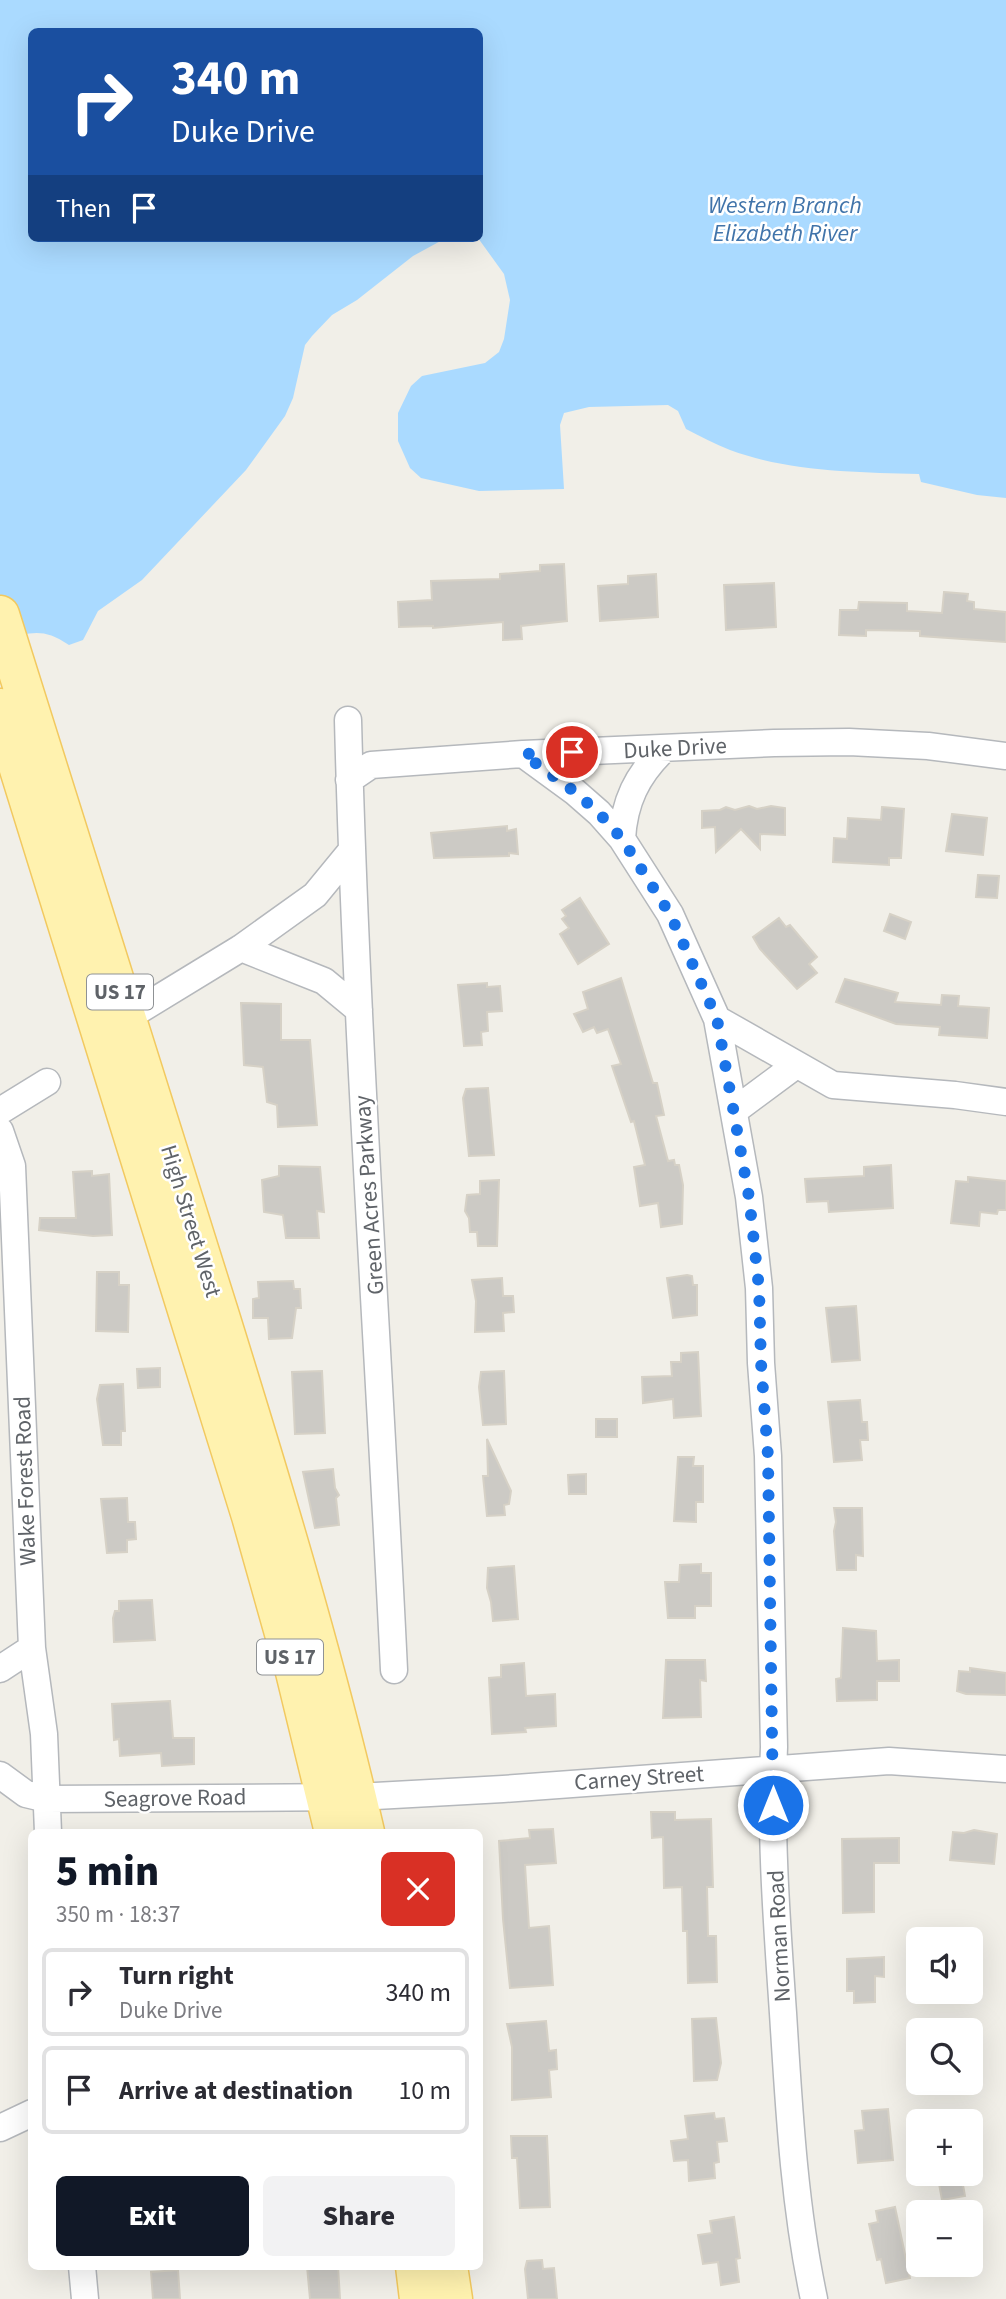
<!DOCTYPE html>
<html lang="en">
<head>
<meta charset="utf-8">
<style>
	body { margin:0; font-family:"Source Sans 3",sans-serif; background:#f2f2f3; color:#2b2b33; height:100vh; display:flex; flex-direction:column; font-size:26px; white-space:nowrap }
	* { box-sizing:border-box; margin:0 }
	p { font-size:23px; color:#7c7c81 }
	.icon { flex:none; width:38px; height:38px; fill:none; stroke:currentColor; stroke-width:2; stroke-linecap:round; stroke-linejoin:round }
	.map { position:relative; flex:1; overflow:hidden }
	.panel { position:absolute; left:28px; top:1829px; width:455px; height:441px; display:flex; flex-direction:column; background:#fff; border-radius:10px; box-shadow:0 7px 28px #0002 }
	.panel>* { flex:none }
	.top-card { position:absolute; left:28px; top:28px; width:455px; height:214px; border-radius:10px; box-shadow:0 7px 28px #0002; background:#1a4fa0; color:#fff; overflow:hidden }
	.fabs { position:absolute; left:906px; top:1927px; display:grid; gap:14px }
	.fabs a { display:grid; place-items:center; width:77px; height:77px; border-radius:10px; background:#fff; box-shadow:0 7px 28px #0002; font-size:35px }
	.pin { position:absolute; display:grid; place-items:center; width:60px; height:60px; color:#fff; margin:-30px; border:4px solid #fff; border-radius:50%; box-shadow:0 2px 7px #0007 }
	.me { position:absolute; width:77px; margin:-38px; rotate:0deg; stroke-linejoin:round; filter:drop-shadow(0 0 5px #0008) }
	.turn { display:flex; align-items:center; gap:24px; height:147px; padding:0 28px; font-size:32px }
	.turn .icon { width:91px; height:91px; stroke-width:2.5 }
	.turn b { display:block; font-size:49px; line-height:60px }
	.then { display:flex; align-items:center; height:66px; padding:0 28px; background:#0003; gap:14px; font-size:26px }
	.round { display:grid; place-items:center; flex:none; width:74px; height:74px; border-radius:10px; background:#f2f2f3 }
	.head { display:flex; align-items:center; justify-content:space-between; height:119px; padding:0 28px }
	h1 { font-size:42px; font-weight:800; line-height:52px; color:#111827 }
	.button { display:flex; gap:14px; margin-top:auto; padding:14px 28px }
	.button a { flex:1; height:80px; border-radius:10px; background:#111827; color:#fff; font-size:28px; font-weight:800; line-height:80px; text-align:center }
	.button a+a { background:#f2f2f3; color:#2b2b33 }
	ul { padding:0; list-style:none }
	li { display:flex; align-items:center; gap:21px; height:88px; margin:0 14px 10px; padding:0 14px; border:4px solid #e1e1e2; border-radius:10px }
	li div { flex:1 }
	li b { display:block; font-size:26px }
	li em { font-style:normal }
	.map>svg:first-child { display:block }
	.water { fill:#aadaff }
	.building { fill:#cccac5; stroke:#d6d1c6; stroke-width:2 }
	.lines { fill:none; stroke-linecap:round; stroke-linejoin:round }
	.street-casing { stroke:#b5b8bc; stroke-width:29 }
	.primary-casing { stroke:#f2c960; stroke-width:41 }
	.street { stroke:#fff; stroke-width:26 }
	.primary { stroke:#fff2af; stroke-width:38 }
	.route { stroke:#1a73e8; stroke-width:12; stroke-dasharray:0 21.6 }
	.labels { text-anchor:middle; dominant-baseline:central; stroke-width:5; stroke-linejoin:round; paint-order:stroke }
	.shield { fill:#fff; stroke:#8f9295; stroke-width:2 }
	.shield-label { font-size:21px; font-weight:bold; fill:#5f6368 }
	.street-label { font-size:23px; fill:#5f6368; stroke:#fff }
	.water-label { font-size:24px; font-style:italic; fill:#4174aa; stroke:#fff }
</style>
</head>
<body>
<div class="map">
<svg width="1006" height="2299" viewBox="0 0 1006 2299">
	<rect width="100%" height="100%" fill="#f1efe8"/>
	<path class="water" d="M 0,0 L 1006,0 L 1006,498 L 977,495 L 921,482 L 919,474 C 856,472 790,472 730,450 C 715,444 700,436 686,429 L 678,411 L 668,405 L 589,407 L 564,413 L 560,425 L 564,489 L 479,491 L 421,478 L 410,468 L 398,441 L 398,413 L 411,386 L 422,376 L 485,363 L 499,352 L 504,339 L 510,300 L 504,274 L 478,238 L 480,32 L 32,32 L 32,238 L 446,238 L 413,256 L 357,300 L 332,315 L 312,336 L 305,345 L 293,398 L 285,416 L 246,470 L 142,580 L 98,611 L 83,640 L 69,645 C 41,626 31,634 0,639 Z"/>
	<path class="building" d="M 564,564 L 567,621 L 521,626 L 522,639 L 503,640 L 503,622 L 433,628 L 433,626 L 399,627 L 398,602 L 432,600 L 431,581 L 500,579 L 500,574 L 540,571 L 540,565 Z
		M 656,574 L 658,617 L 600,621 L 598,586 L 628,584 L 628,576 Z
		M 774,583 L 776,627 L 726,630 L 724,585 Z
		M 944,592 L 968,594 L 967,601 L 974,602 L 974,609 L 1006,612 L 1006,642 L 920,636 L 920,631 L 866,630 L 866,636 L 839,635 L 840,610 L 858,610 L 859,602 L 907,603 L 907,611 L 942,613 Z
		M 749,806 L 757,809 L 771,806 L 785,808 L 785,835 L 760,834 L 760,849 L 741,829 L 716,852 L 715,827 L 702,828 L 702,811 L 720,810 L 726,807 L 735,810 Z
		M 882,807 L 904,809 L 901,858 L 889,858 L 889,865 L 833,862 L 834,838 L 847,839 L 848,818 L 881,820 Z
		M 952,814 L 987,818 L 983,855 L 946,851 Z
		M 507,826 L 507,831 L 516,829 L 518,854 L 509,853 L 509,856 L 434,858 L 431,833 Z
		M 978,875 L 999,876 L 997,898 L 976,897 Z
		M 580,898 L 609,944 L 578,964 L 560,934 L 569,928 L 562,919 L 566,916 L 562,910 Z
		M 890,914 L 911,922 L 905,939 L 884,931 Z
		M 779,918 L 786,927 L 790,925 L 817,957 L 809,964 L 817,973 L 797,989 L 760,949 L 753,937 Z
		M 621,978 L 653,1083 L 657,1083 L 664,1115 L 656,1116 L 668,1161 L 674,1160 L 675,1165 L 679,1165 L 683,1185 L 682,1224 L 661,1227 L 658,1203 L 640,1206 L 634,1167 L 645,1165 L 634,1121 L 631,1122 L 612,1066 L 621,1064 L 608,1029 L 597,1033 L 594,1027 L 583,1032 L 574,1014 L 588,1009 L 583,992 Z
		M 845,979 L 898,993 L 895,1002 L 941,1005 L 942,995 L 959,996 L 958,1006 L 989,1008 L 987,1038 L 939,1035 L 940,1027 L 896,1024 L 836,1002 Z
		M 487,983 L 487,987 L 500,986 L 502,1011 L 487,1012 L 488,1031 L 481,1032 L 482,1045 L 464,1046 L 458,985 Z
		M 241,1003 L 281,1004 L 281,1040 L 310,1040 L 317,1125 L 278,1127 L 277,1105 L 267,1102 L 263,1067 L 244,1065 Z
		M 488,1088 L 494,1155 L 469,1156 L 463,1098 L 466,1089 Z
		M 891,1165 L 893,1208 L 829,1212 L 828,1201 L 807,1202 L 805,1179 L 864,1176 L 864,1167 Z
		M 279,1166 L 320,1167 L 324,1212 L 317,1211 L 319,1238 L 286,1238 L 283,1215 L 264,1212 L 262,1180 L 279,1176 Z
		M 92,1171 L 92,1176 L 109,1174 L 112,1235 L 93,1236 L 39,1230 L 40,1218 L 76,1218 L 73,1172 Z
		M 968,1177 L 1006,1181 L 1006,1210 L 998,1210 L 997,1214 L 980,1212 L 979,1226 L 951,1223 L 956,1181 L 968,1182 Z
		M 499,1180 L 497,1246 L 478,1246 L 477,1232 L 470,1232 L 469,1218 L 465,1211 L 467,1195 L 480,1194 L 480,1181 Z
		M 97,1272 L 119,1272 L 119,1285 L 129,1285 L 128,1332 L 96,1331 Z
		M 687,1275 L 692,1276 L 693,1285 L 697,1285 L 697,1315 L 673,1318 L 667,1278 Z
		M 502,1278 L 503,1296 L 513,1296 L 514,1312 L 503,1313 L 504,1331 L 475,1332 L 476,1301 L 472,1280 Z
		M 293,1281 L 294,1289 L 300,1289 L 301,1308 L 296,1308 L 292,1338 L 269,1339 L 268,1318 L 253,1318 L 253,1299 L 259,1298 L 258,1282 Z
		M 856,1306 L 860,1360 L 832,1362 L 826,1308 Z
		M 698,1352 L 701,1416 L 674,1418 L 673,1399 L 643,1403 L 642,1377 L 672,1376 L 671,1362 L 681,1362 L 681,1353 Z
		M 160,1368 L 160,1387 L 138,1388 L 137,1369 Z
		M 322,1371 L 325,1433 L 295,1434 L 292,1372 Z
		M 504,1371 L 506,1424 L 483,1425 L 479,1387 L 481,1372 Z
		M 123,1384 L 125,1431 L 121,1431 L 121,1445 L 103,1445 L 97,1399 L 100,1385 Z
		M 860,1400 L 862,1422 L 867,1422 L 868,1440 L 860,1440 L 862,1460 L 834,1462 L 828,1402 Z
		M 596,1419 L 617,1419 L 617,1437 L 596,1437 Z
		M 487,1439 L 511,1491 L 509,1504 L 504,1505 L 505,1515 L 487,1516 L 483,1476 L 488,1476 Z
		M 678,1457 L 694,1457 L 693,1466 L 703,1466 L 703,1502 L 696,1502 L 696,1522 L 674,1521 Z
		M 333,1469 L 335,1488 L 339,1495 L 336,1498 L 339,1525 L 315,1528 L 303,1472 Z
		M 586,1474 L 586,1494 L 569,1494 L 568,1475 Z
		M 127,1498 L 128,1522 L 135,1522 L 136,1539 L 127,1540 L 127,1552 L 107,1553 L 101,1499 Z
		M 834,1508 L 862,1508 L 863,1556 L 856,1555 L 856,1570 L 837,1570 L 834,1531 L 836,1522 Z
		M 701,1564 L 701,1573 L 711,1573 L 711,1606 L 695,1606 L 695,1618 L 668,1618 L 665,1582 L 679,1582 L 680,1565 Z
		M 514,1566 L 518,1619 L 493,1621 L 491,1602 L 487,1588 L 488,1568 Z
		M 152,1600 L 155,1640 L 114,1642 L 113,1618 L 115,1611 L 119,1611 L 119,1601 Z
		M 843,1628 L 876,1631 L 877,1661 L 899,1660 L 899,1681 L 877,1681 L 877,1700 L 837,1701 L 836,1679 L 841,1678 Z
		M 666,1660 L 705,1660 L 706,1681 L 700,1680 L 701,1717 L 663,1718 Z
		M 524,1663 L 526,1696 L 555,1694 L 556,1726 L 525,1728 L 526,1732 L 492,1734 L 489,1678 L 501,1677 L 501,1665 Z
		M 970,1668 L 1006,1673 L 1006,1695 L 966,1694 L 957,1691 L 959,1671 L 970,1672 Z
		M 170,1701 L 173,1738 L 194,1738 L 194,1764 L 162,1766 L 161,1753 L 120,1756 L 119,1739 L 114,1740 L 112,1704 Z
		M 651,1812 L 675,1812 L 675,1820 L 711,1819 L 713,1887 L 707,1887 L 708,1936 L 716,1936 L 717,1982 L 688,1983 L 687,1931 L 683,1931 L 682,1887 L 664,1888 L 663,1837 L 652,1838 Z
		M 553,1829 L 556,1863 L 525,1865 L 529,1928 L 549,1926 L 553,1985 L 510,1988 L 503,1919 L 499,1841 L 530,1838 L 529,1830 Z
		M 974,1830 L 997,1834 L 994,1864 L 950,1860 L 953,1832 L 964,1833 Z
		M 899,1838 L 899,1863 L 874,1863 L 874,1912 L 843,1913 L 842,1839 Z
		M 884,1957 L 884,1977 L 875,1976 L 875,2002 L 854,2003 L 854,1991 L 847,1991 L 847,1959 Z
		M 716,2018 L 721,2063 L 717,2080 L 694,2081 L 692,2019 Z
		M 546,2021 L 549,2051 L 556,2050 L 557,2069 L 549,2070 L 551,2097 L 512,2100 L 512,2047 L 507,2024 Z
		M 888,2109 L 893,2160 L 858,2163 L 855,2131 L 864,2130 L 862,2111 Z
		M 714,2113 L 715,2119 L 724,2118 L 727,2141 L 717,2142 L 719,2162 L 714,2163 L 715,2178 L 689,2181 L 688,2160 L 674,2161 L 671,2141 L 688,2139 L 685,2116 Z
		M 511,2136 L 547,2136 L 550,2207 L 520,2208 L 517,2158 L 512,2158 Z
		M 961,2174 L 965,2196 L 942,2200 L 938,2178 Z
		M 895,2207 L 910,2278 L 886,2283 L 881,2259 L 877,2260 L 869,2224 L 878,2222 L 876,2211 Z
		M 734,2217 L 740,2258 L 736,2259 L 739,2282 L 721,2285 L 718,2262 L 703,2264 L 698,2235 L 712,2233 L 710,2221 Z
		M 542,2260 L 543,2269 L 554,2268 L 557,2299 L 528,2299 L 525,2269 L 527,2261 Z
		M 307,2266 L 338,2266 L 340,2299 L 310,2299 Z
		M 178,2270 L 180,2299 L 153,2299 L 151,2272 Z"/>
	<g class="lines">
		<defs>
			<path id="street" d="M 348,720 C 356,1037 379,1354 394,1670
				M 523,754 L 575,792 L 599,813 L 622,839 L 670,914 L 717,1019 L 749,1197 L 759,1288 L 761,1363 L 768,1456 L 774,1747 C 770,1835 777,1925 783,2013 C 789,2109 794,2205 814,2299
				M 349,780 L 371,765 L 523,754 L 774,743 L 849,742 L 928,746 L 1006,756
				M 622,839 C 624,802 637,775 664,749
				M 241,948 L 324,981 L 359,1010
				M 128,1017 L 241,948 L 315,895 L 352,850
				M 717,1019 L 833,1085 L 955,1095 L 1006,1102
				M 0,1111 L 47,1082
				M 734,1111 L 796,1065
				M 0,1131 L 12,1166 L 32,1648 L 44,1734 L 48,1832
				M 0,1669 L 32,1648
				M 0,1775 L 26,1794 L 47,1799 L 357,1797 L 503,1789 L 889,1761 L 1006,1769
				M 0,2128 L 32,2113
				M 82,2266 L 85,2299"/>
			<path id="primary" d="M 0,615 C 72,849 148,1082 220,1316 C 273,1487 325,1658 365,1832
				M 0,708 L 251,1516 L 295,1672 L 334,1832
				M 415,2266 L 419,2299
				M 448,2266 L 453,2299"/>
		</defs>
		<use href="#street" class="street-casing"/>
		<use href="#primary" class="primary-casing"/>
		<use href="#street" class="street"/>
		<use href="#primary" class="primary"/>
	</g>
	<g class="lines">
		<path class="route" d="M 572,752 L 523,754 L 575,792 L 599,813 L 622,839 L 670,914 L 717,1019 L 749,1197 L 759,1288 L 761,1363 L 768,1456 L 773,1805"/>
	</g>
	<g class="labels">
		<g class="shield">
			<rect x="87" y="974.5" width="66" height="35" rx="5"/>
			<rect x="257" y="1639.5" width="66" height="35" rx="5"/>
		</g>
		<g class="shield-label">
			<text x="120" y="992">US 17</text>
			<text x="290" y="1657">US 17</text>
		</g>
		<g class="street-label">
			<text transform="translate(675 748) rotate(-3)">Duke Drive</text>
			<text transform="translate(369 1195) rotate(-94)">Green Acres Parkway</text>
			<text transform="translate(191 1221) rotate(73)">High Street West</text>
			<text transform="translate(25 1481) rotate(-92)">Wake Forest Road</text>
			<text transform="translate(639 1778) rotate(-4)">Carney Street</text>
			<text transform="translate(175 1798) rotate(-1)">Seagrove Road</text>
			<text transform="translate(779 1936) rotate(-93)">Norman Road</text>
		</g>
		<g class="water-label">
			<text x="785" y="205">Western Branch<tspan x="785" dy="28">Elizabeth River</tspan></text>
		</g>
	</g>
</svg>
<div class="fabs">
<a><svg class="icon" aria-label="sound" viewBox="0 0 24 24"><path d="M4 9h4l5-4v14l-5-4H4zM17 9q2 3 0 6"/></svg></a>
<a><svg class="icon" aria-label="search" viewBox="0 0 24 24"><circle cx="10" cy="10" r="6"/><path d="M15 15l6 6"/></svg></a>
<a>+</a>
<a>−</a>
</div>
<div class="pin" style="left:572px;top:752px;background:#d93025"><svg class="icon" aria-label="arrive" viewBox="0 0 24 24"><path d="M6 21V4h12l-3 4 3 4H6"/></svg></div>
<svg class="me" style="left:773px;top:1805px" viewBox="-20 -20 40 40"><circle r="17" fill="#1a73e8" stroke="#fff" stroke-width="3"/><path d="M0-11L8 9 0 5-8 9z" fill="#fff"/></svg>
<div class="top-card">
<div class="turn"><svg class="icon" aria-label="right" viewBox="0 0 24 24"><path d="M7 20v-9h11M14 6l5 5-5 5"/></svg><div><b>340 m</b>Duke Drive</div></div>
<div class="then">Then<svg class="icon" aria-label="arrive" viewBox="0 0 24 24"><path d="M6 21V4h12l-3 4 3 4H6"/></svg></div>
</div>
<section class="panel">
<div class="head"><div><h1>5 min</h1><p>350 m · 18:37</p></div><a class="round" style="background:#d93025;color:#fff"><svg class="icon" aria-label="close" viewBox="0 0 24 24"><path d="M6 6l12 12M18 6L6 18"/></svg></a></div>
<ul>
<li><svg class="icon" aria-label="right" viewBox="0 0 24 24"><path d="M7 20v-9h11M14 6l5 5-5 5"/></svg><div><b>Turn right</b><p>Duke Drive</p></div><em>340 m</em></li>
<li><svg class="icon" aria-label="arrive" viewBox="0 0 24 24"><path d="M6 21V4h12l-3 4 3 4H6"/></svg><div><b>Arrive at destination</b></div><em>10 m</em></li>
</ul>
<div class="button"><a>Exit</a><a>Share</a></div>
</section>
</div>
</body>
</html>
